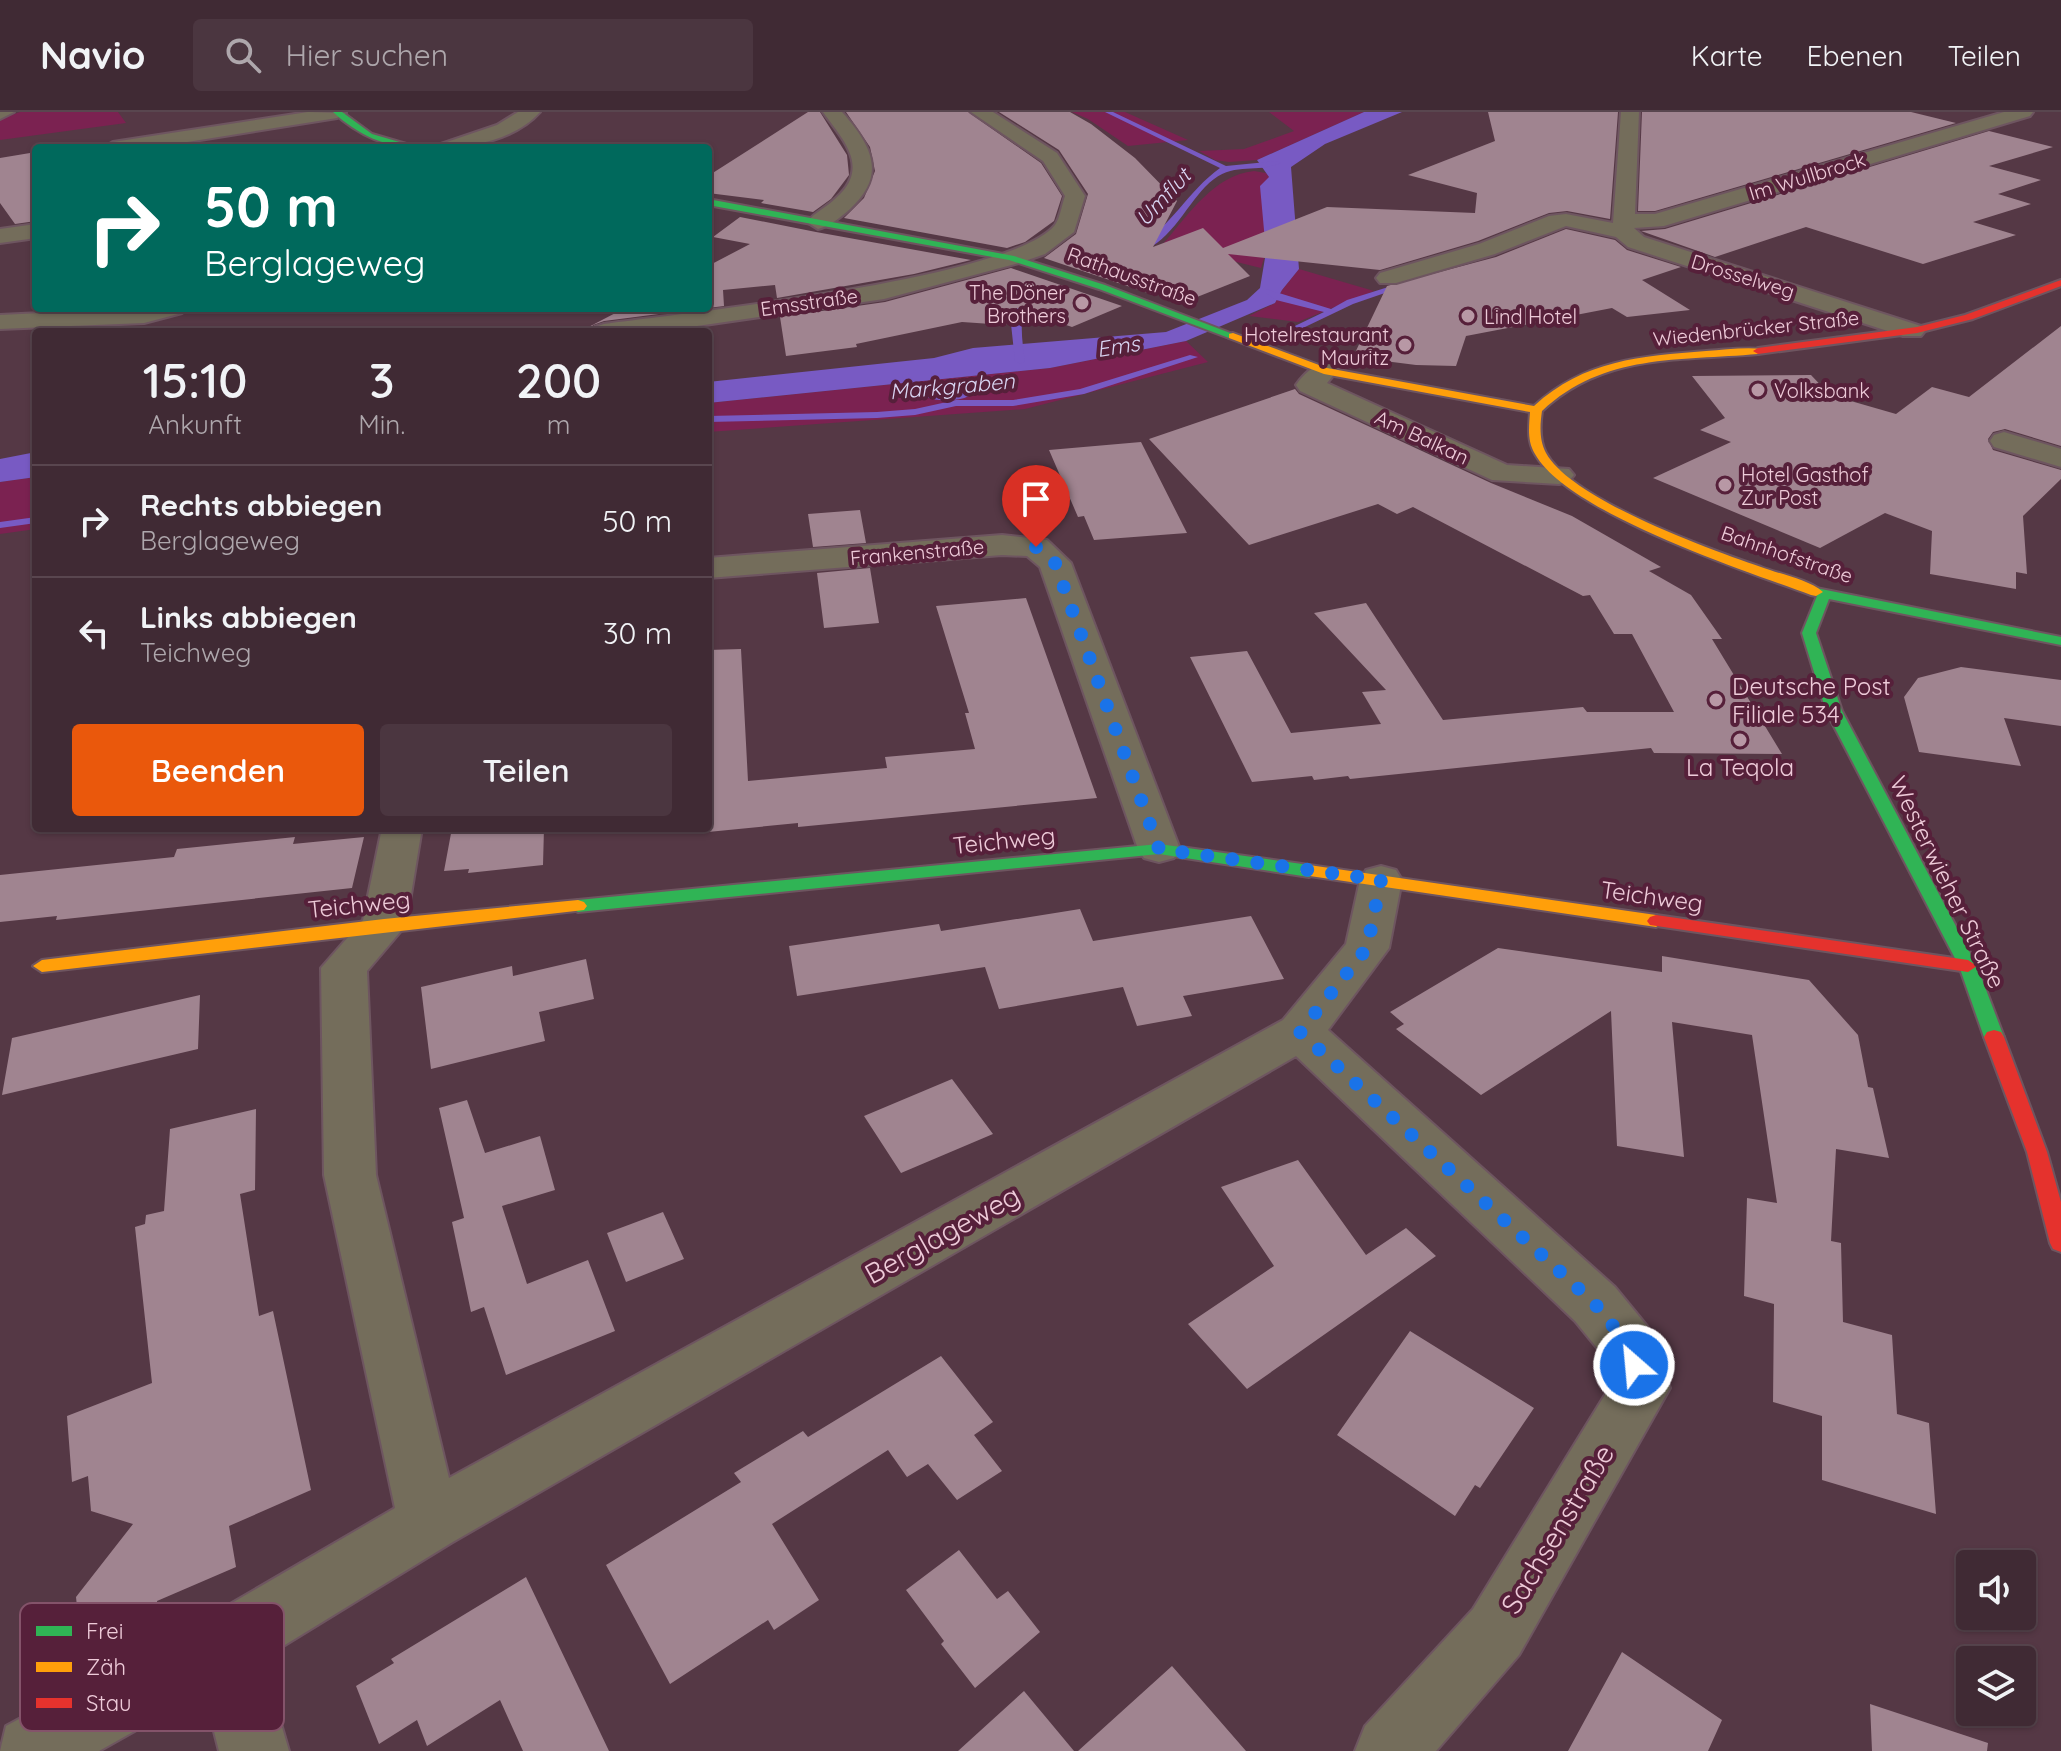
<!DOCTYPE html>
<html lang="de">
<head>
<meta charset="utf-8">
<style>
	body { margin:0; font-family:Quicksand,sans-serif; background:#4b3640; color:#f1f3f6; height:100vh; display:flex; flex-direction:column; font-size:30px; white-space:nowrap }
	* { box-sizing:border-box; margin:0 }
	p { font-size:26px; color:#aea7ac }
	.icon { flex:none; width:44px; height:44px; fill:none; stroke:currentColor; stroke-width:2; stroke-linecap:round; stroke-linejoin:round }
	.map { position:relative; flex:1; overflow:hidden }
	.sheet { position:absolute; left:32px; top:216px; width:680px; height:504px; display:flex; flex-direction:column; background:#402a34; border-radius:8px; box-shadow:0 2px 6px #0004,0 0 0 2px #59464f }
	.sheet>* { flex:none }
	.banner { position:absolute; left:32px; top:32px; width:680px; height:168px; border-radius:8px; box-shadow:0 2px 6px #0004,0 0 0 2px #59464f; background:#00695c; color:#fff; overflow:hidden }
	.fabs { position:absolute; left:1956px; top:1438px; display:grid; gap:16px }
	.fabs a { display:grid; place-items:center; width:80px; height:80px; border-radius:8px; background:#402a34; box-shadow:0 2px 6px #0004,0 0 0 2px #59464f; font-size:40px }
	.pin { position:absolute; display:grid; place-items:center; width:68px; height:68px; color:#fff; margin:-82px -34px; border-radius:50% 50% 50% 0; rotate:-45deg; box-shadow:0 0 8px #0007 }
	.pin .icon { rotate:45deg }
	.me { position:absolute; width:88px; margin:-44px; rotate:333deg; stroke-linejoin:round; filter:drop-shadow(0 0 6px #0008) }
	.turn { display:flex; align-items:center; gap:28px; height:168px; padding:0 40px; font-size:36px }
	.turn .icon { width:104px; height:104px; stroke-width:2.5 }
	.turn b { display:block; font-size:56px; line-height:68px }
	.eta { display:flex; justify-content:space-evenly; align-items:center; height:136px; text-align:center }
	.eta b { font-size:48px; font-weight:600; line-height:56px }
	.cta { display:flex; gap:16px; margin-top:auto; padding:16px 40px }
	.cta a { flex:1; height:92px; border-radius:8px; background:#ea580c; color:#fff; font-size:32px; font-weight:600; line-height:92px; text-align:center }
	.cta a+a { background:#4b3640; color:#f1f3f6 }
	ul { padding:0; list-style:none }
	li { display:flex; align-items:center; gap:24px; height:112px; padding:0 40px; border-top:2px solid #59464f }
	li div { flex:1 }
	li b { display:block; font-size:30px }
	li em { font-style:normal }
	header { display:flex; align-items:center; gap:48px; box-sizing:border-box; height:112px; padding:0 40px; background:#402a34; border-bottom:2px solid #59464f }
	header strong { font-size:38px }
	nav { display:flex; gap:44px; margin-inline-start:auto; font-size:28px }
	.search { width:560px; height:72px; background:#4b3640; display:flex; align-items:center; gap:20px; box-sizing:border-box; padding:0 28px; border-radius:8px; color:#aea7ac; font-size:30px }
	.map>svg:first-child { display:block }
	.green { fill:#7b2251 }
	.water { fill:#785ac3 }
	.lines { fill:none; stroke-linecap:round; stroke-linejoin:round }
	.stream { fill:#785ac3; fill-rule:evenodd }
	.building { fill:#a08490 }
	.street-casing { stroke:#6e5560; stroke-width:4 }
	.fast-casing { stroke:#6e5560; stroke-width:4 }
	.slow-casing { stroke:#6e5560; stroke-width:4 }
	.jam-casing { stroke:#6e5560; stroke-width:4 }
	.street { fill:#746d5b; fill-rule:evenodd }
	.fast { fill:#30b455; fill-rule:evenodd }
	.slow { fill:#ff9f0a; fill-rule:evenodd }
	.jam { fill:#e5322d; fill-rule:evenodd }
	.route { stroke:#1a73e8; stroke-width:14; stroke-dasharray:0 25.2 }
	.poi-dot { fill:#b898a5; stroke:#56203a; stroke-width:3 }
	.labels { text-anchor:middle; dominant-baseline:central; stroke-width:8; stroke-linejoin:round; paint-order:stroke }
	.far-street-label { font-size:20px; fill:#eecbd9; stroke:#56203a }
	.far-poi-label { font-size:20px; fill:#eecbd9; stroke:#56203a; text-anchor:start }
	.far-water-label { font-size:22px; font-style:italic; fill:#d9d5f2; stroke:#56203a }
	.poi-label { font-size:24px; fill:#eecbd9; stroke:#56203a; text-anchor:start }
	.street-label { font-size:24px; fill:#eecbd9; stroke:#56203a }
	.near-street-label { font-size:28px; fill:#eecbd9; stroke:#56203a }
	.key { fill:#56203a; stroke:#84536a; stroke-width:2 }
	.key-label { font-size:22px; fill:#eecbd9 }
</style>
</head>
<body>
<header>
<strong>Navio</strong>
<div class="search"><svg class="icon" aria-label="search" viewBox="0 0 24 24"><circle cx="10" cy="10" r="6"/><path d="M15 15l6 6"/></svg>Hier suchen</div>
<nav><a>Karte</a><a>Ebenen</a><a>Teilen</a></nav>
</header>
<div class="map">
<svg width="2061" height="1639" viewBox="0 0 2061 1639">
	<rect width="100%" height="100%" fill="#553845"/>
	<path class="green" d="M 20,0 L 118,0 L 126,11 L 0,28 L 0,7 Z
		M 1072,0 L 1125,0 L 1188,28 L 1128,34 L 1088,7 Z
		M 1269,0 L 1364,0 L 1257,48 L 1229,50 L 1215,48 L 1199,39 L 1244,37 L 1294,19 Z
		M 1254,59 L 1266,61 L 1269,65 L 1266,140 L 1261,156 L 1163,132 C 1188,103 1214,63 1254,59 Z
		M 1299,157 L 1374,179 L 1298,210 L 1249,204 L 1275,191 L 1282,178 Z
		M 1186,229 L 1208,250 L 1025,297 L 708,320 L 708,291 L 1050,256 Z
		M 36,365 L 36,417 L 0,422 L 0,370 Z"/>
	<path class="water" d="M 1364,0 L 1402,0 L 1325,32 L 1291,55 L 1299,157 L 1282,178 L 1275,191 L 1186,229 L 1050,256 L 708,291 L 708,270 L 934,246 L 973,236 L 1166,220 L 1247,188 L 1260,176 L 1266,140 L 1260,74 L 1269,65 L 1257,48 Z
		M 36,340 L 36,365 L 0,370 L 0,347 Z"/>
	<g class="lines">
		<path class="stream" d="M 1105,0 L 1113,0 L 1226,54 L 1277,49 L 1281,51 C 1252,63 1232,47 1205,75 C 1187,93 1165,138 1137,139 L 1137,135 C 1171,115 1188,79 1220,56 Z
			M 1401,171 L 1408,173 L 1353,192 L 1282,226 L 1274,224 L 1324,200 L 1276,188 L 1266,181 L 1266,177 L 1331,197 L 1347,188 Z
			M 1032,178 L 1036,181 C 1016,196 1022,227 1025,249 L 1020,252 L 1015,249 L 1011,212 L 1022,184 Z
			M 1190,243 L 1198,245 L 1084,282 L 1013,294 L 956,294 L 915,303 L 877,306 L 708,310 L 708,304 L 877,300 L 915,297 L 956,288 L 1013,288 L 1080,277 Z
			M 902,261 L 908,261 C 921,283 941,281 964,281 L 969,284 C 949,294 904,287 902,261 Z
			M 36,405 L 36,411 L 0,416 L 0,410 Z"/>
	</g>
	<path class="building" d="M 808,0 L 820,0 L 847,43 L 849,63 L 831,87 L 813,100 L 761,91 L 764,88 L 708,81 L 708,64 Z
		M 846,0 L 968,0 L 1041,51 L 1062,84 L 1054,109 L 1025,130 L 1007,136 L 844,106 L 864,86 L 875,59 L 870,35 Z
		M 999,0 L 1070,0 L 1091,12 L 1135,46 L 1177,89 L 1153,135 L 1203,116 L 1223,136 L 1327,95 L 1475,101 L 1477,81 L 1408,63 L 1495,29 L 1488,0 L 1618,0 L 1610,107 L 1567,99 L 1549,101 L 1478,129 L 1380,158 L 1228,142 L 1250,164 L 1187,189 L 1157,180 L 1151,182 L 1044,146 L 1076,122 L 1088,82 L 1059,38 Z
		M 1642,0 L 1911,0 L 1956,11 L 1655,99 L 1638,99 Z
		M 1989,19 L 2053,35 L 1989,54 L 2041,68 L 1998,82 L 2031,92 L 1973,110 L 2016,123 L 1923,152 L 1806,115 L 1715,145 L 1641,119 L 1665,117 Z
		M 36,40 L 36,109 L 15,112 L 0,91 L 0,46 Z
		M 740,105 L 816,120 L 971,148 L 914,162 L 777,186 L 775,173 L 723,178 L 724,194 L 708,196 L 708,154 L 750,132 L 713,125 Z
		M 1566,117 L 1615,128 L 1627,138 L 1681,155 L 1642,168 L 1690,198 L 1627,205 L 1612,196 L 1466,224 L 1456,254 L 1416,253 L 1353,245 L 1387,174 L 1496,145 Z
		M 1011,156 L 1122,194 L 1072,215 L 1016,196 L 1006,213 L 962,210 L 856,232 L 857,235 L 786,244 L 780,205 L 885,190 Z
		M 625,196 L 706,196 L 604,209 L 593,213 L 588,220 L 579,220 Z
		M 2061,214 L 2061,334 L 2005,317 L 1993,320 L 1988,327 L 1993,338 L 2061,358 L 2061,367 L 2023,404 L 2027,462 L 2016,460 L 2016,477 L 1930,462 L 1932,419 L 1885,401 L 1820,436 L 1653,366 L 1731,330 L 1700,318 L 1725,306 L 1692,264 L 1811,263 L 1830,283 L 1896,302 L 1932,275 L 1969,285 Z
		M 1295,277 L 1299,282 L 1491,371 L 1572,404 L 1661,455 L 1649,459 L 1691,483 L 1722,527 L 1712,527 L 1782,642 L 1654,641 L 1651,636 L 1350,667 L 1348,664 L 1314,668 L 1312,664 L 1252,670 L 1190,545 L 1247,539 L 1291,621 L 1381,612 L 1362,580 L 1386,578 L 1314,501 L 1366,491 L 1443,608 L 1583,595 L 1587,600 L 1674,600 L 1632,522 L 1614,522 L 1590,483 L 1583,484 L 1413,395 L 1397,402 L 1378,392 L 1249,433 L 1149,327 Z
		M 1141,330 L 1187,421 L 1094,428 L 1084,404 L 1078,405 L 1049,338 Z
		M 860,398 L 866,431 L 813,435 L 808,402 Z
		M 870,456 L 879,511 L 824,516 L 817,461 Z
		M 1026,486 L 1097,686 L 798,715 L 798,711 L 708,720 L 708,538 L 741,537 L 748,669 L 887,656 L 885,645 L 975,637 L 965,601 L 969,601 L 936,494 Z
		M 1961,555 L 2061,568 L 2061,614 L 2004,606 L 2021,654 L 1919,640 L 1904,585 L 1918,566 Z
		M 452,716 L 544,716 L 543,753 L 468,761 L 469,757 L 444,759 Z
		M 295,725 L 293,732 L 364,725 L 352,776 L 56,808 L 57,804 L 0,810 L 0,763 L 174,745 L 177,737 Z
		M 1080,797 L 1093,829 L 1251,804 L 1284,867 L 1183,884 L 1192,904 L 1137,914 L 1123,875 L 999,897 L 985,855 L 797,884 L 789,834 L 939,812 L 941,819 Z
		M 1498,836 L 1662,860 L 1662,844 L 1809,868 L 1858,923 L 1868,975 L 1873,976 L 1889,1046 L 1836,1037 L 1831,1129 L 1841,1131 L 1843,1210 L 1892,1223 L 1897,1302 L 1929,1311 L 1936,1402 L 1822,1368 L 1822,1304 L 1773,1290 L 1774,1192 L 1744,1184 L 1747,1086 L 1777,1091 L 1752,923 L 1672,910 L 1684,1045 L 1617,1034 L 1611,899 L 1481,983 L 1396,917 L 1404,912 L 1390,900 Z
		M 586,847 L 594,887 L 539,900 L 545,929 L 431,957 L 421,875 L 512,854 L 513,864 Z
		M 200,883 L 198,937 L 2,983 L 12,926 Z
		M 952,967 L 993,1022 L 901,1061 L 864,1004 Z
		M 467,988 L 485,1041 L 540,1024 L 555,1078 L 502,1094 L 527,1172 L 588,1148 L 615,1219 L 506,1263 L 484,1195 L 471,1200 L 452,1110 L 464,1106 L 439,996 Z
		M 256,997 L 255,1078 L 240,1082 L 259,1204 L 273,1199 L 311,1378 L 229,1414 L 236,1455 L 157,1489 L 159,1508 L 82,1543 L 76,1485 L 133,1412 L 91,1399 L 88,1364 L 72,1370 L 67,1304 L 152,1271 L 135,1115 L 145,1112 L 146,1103 L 164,1099 L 170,1017 Z
		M 1298,1048 L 1366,1143 L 1406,1116 L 1436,1144 L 1247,1277 L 1188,1212 L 1274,1154 L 1221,1075 Z
		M 663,1100 L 684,1147 L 626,1170 L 607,1121 Z
		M 1410,1219 L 1534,1296 L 1480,1376 L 1475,1373 L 1455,1404 L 1337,1323 Z
		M 941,1244 L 993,1310 L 974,1323 L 1002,1359 L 957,1388 L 928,1352 L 907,1365 L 888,1338 L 772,1412 L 819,1488 L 774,1518 L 768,1508 L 670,1572 L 606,1453 L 741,1370 L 734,1361 L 803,1319 L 808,1325 Z
		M 959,1438 L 997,1487 L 1008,1479 L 1040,1520 L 975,1576 L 941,1532 L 944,1529 L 906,1478 Z
		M 526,1465 L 609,1639 L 523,1639 L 500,1588 L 427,1634 L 417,1608 L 379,1632 L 356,1574 L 394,1551 L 391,1547 Z
		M 1622,1540 L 1722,1608 L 1708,1639 L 1568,1639 Z
		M 1172,1554 L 1246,1639 L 1078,1639 Z
		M 1024,1579 L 1074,1639 L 958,1639 Z
		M 1870,1592 L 1988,1631 L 1987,1639 L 1872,1639 Z"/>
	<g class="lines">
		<defs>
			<path id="street" d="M 0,0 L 14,0 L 0,7 Z
				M 308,0 L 346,1 L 337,6 L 150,36 L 103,36 L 113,30 Z
				M 518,0 L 540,0 C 516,27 472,36 438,36 L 441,32 L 497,13 Z
				M 823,0 L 842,0 C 871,33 888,62 850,97 C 841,105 830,114 818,117 L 807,110 C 815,100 827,95 836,86 C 871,55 843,28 823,0 Z
				M 971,0 L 993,0 L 1057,41 L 1085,84 L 1074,120 L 1045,142 L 1019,151 L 884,187 L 656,220 L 591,220 L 595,215 L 604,212 C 685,201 1011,167 1055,113 C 1060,106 1062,92 1065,84 L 1043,49 Z
				M 1621,0 L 1639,0 L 1635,102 L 1655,102 L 2004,0 L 2033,0 L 2030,4 L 1664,114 L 1634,116 L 1644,125 L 1921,214 L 1925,219 L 1921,224 L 1903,224 L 1628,135 L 1616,125 L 1566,114 L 1495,142 L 1396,171 L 1380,171 L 1376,166 L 1380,161 L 1479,132 L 1549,104 L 1566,102 L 1613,111 Z
				M 36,112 L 36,126 L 0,131 L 0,117 Z
				M 145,196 L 185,196 L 182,201 L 144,211 L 0,217 L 0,203 Z
				M 1324,251 L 1333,253 L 1337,259 L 1327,271 L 1507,353 L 1569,357 L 1574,363 L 1569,369 L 1559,372 L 1492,368 L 1300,279 L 1296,273 C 1303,263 1312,254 1324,251 Z
				M 2004,320 L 2061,337 L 2061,355 L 1994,335 L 1990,329 L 1994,323 Z
				M 1002,423 L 1047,428 L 1071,451 L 1180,737 L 1174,746 L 1159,750 L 1144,746 L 1138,737 L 1040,455 L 1027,444 L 1002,443 L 708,466 L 708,446 Z
				M 382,716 L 422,716 L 406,813 L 367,859 L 376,1063 L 449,1366 L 1283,908 L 1346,832 L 1360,768 L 1366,758 L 1381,754 L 1396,758 L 1402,768 L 1389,836 L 1328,918 L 1615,1175 L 1647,1214 L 1670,1276 L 1519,1543 L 1436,1639 L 1355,1639 L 1365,1614 L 1473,1497 L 1611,1273 L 1602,1242 L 1575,1209 L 1296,944 L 451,1431 L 262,1547 L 289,1639 L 219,1639 L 204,1580 L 99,1639 L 0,1639 L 6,1614 L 201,1509 L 395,1396 L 324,1063 L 321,856 L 363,808 Z"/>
			<path id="fast" d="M 333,0 L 342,0 L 372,22 L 420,36 C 386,36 358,23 333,0 Z
				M 708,87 L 1014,144 L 1105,173 L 1238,224 L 1229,226 L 1099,177 L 1009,148 L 708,93 Z
				M 1816,476 L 2061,525 L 2061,533 L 1829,487 L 1816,521 L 1842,599 L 1977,854 L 2004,925 L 2001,930 L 1987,930 L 1984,925 L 1959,854 L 1826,599 L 1802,521 L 1817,484 L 1809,480 Z
				M 1159,732 L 1309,753 L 1318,759 L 1309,765 L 1159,742 L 578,800 L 569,794 L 578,788 Z"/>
			<path id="slow" d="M 1233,221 L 1327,256 L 1534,294 C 1584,248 1641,244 1706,239 C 1724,238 1744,235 1762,237 L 1763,239 L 1758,242 C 1679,249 1604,241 1542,299 C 1540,313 1539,328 1546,341 C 1572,388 1709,437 1761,455 C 1779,462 1808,467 1823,480 L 1816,484 L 1811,483 C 1746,459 1568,401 1535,342 C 1527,329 1529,315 1530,300 L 1324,262 L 1229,226 L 1229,222 Z
				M 1309,753 L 1656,803 L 1665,809 L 1656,815 L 1303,763 L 1300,759 Z
				M 578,788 L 584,790 L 587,794 L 584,798 L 42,860 L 33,854 L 42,848 L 384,807 Z"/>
			<path id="jam" d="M 2061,168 L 2061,174 L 1973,207 L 1917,221 L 1758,242 L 1753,239 L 1758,236 L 1917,215 L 1965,203 Z
				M 1656,803 L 1968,848 L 1977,854 L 1968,860 L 1650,813 L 1647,809 L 1650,805 Z
				M 1994,918 L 2001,920 L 2004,925 L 2047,1040 L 2061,1090 L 2061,1140 L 2053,1137 L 2050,1131 L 2027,1040 L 1984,925 L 1987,920 Z"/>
		</defs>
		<use href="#street" class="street-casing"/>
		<use href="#fast" class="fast-casing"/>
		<use href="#slow" class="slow-casing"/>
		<use href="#jam" class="jam-casing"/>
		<use href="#street" class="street"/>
		<use href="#fast" class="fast"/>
		<use href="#slow" class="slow"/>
		<use href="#jam" class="jam"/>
	</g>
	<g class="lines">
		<path class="route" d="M 1036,435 L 1055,451 L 1159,737 L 1381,768 L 1367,836 L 1300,920 L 1595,1192 L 1627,1231 L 1634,1253"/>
	</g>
	<g class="poi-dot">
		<circle cx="1082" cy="191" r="8"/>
		<circle cx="1468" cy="204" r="8"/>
		<circle cx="1405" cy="233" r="8"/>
		<circle cx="1758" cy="278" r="8"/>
		<circle cx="1725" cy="373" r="8"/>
		<circle cx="1716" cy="588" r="8"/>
		<circle cx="1740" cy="628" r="8"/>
	</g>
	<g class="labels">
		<g class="far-street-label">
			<text transform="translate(1807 64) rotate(-17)">Im Wullbrock</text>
			<text transform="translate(1132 164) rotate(20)">Rathausstraße</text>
			<text transform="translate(1743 164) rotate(17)">Drosselweg</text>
			<text transform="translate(809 190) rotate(-8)">Emsstraße</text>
			<text transform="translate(1756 216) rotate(-6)">Wiedenbrücker Straße</text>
			<text transform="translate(1422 325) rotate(25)">Am Balkan</text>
			<text transform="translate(917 440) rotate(-5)">Frankenstraße</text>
			<text transform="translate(1787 442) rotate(19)">Bahnhofstraße</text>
		</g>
		<g class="far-poi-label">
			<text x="1066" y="180" text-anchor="end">The Döner<tspan x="1066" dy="23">Brothers</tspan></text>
			<text x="1484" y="204">Lind Hotel</text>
			<text x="1389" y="222" text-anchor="end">Hotelrestaurant<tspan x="1389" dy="23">Mauritz</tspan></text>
			<text x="1774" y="278">Volksbank</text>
			<text x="1741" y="362">Hotel Gasthof<tspan x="1741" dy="23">Zur Post</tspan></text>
		</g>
		<g class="far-water-label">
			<text transform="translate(1163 85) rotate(-47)">Umflut</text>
			<text transform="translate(1118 234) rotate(-9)">Ems</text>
			<text transform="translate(952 274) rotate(-5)">Markgraben</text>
		</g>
		<g class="poi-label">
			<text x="1732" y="574">Deutsche Post<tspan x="1732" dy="28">Filiale 534</tspan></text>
			<text x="1740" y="655" text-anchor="middle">La Teqola</text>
		</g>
		<g class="street-label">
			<text transform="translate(1004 728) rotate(-6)">Teichweg</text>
			<text transform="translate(1948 770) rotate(64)">Westerwieher Straße</text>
			<text transform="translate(1652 784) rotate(8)">Teichweg</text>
			<text transform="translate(359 792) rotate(-6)">Teichweg</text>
		</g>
		<g class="near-street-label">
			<text transform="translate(942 1122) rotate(-29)">Berglageweg</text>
			<text transform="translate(1557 1417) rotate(-59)">Sachsenstraße</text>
		</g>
	</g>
	<rect x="20" y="1491" width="264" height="128" rx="12" class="key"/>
	<rect x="36" y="1514" width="36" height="10" fill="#30b455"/>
	<rect x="36" y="1550" width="36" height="10" fill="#ff9f0a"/>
	<rect x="36" y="1586" width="36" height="10" fill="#e5322d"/>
	<g class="key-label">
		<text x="86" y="1527">Frei</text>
		<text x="86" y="1563">Zäh</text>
		<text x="86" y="1599">Stau</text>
	</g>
</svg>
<div class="fabs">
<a><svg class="icon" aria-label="sound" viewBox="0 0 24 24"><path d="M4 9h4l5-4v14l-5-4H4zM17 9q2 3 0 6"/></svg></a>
<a><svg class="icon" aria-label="layers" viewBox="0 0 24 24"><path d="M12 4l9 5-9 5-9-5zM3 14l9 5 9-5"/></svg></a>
</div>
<div class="pin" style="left:1036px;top:435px;background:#d93025"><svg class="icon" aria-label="arrive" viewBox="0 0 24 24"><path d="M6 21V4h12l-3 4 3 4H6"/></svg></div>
<svg class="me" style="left:1634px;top:1253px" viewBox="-20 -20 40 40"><circle r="17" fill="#1a73e8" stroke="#fff" stroke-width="3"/><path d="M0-11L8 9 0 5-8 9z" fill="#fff"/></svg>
<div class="banner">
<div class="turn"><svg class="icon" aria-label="right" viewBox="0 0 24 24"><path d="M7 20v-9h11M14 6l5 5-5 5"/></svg><div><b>50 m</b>Berglageweg</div></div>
</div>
<section class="sheet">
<div class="eta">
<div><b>15:10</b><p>Ankunft</p></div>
<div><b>3</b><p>Min.</p></div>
<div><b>200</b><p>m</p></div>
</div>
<ul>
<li><svg class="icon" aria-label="right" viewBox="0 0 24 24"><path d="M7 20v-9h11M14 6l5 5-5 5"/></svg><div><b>Rechts abbiegen</b><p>Berglageweg</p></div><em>50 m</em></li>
<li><svg class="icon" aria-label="left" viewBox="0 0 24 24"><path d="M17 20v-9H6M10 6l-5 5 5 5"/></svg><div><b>Links abbiegen</b><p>Teichweg</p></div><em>30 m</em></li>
</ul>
<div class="cta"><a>Beenden</a><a>Teilen</a></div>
</section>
</div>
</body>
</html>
